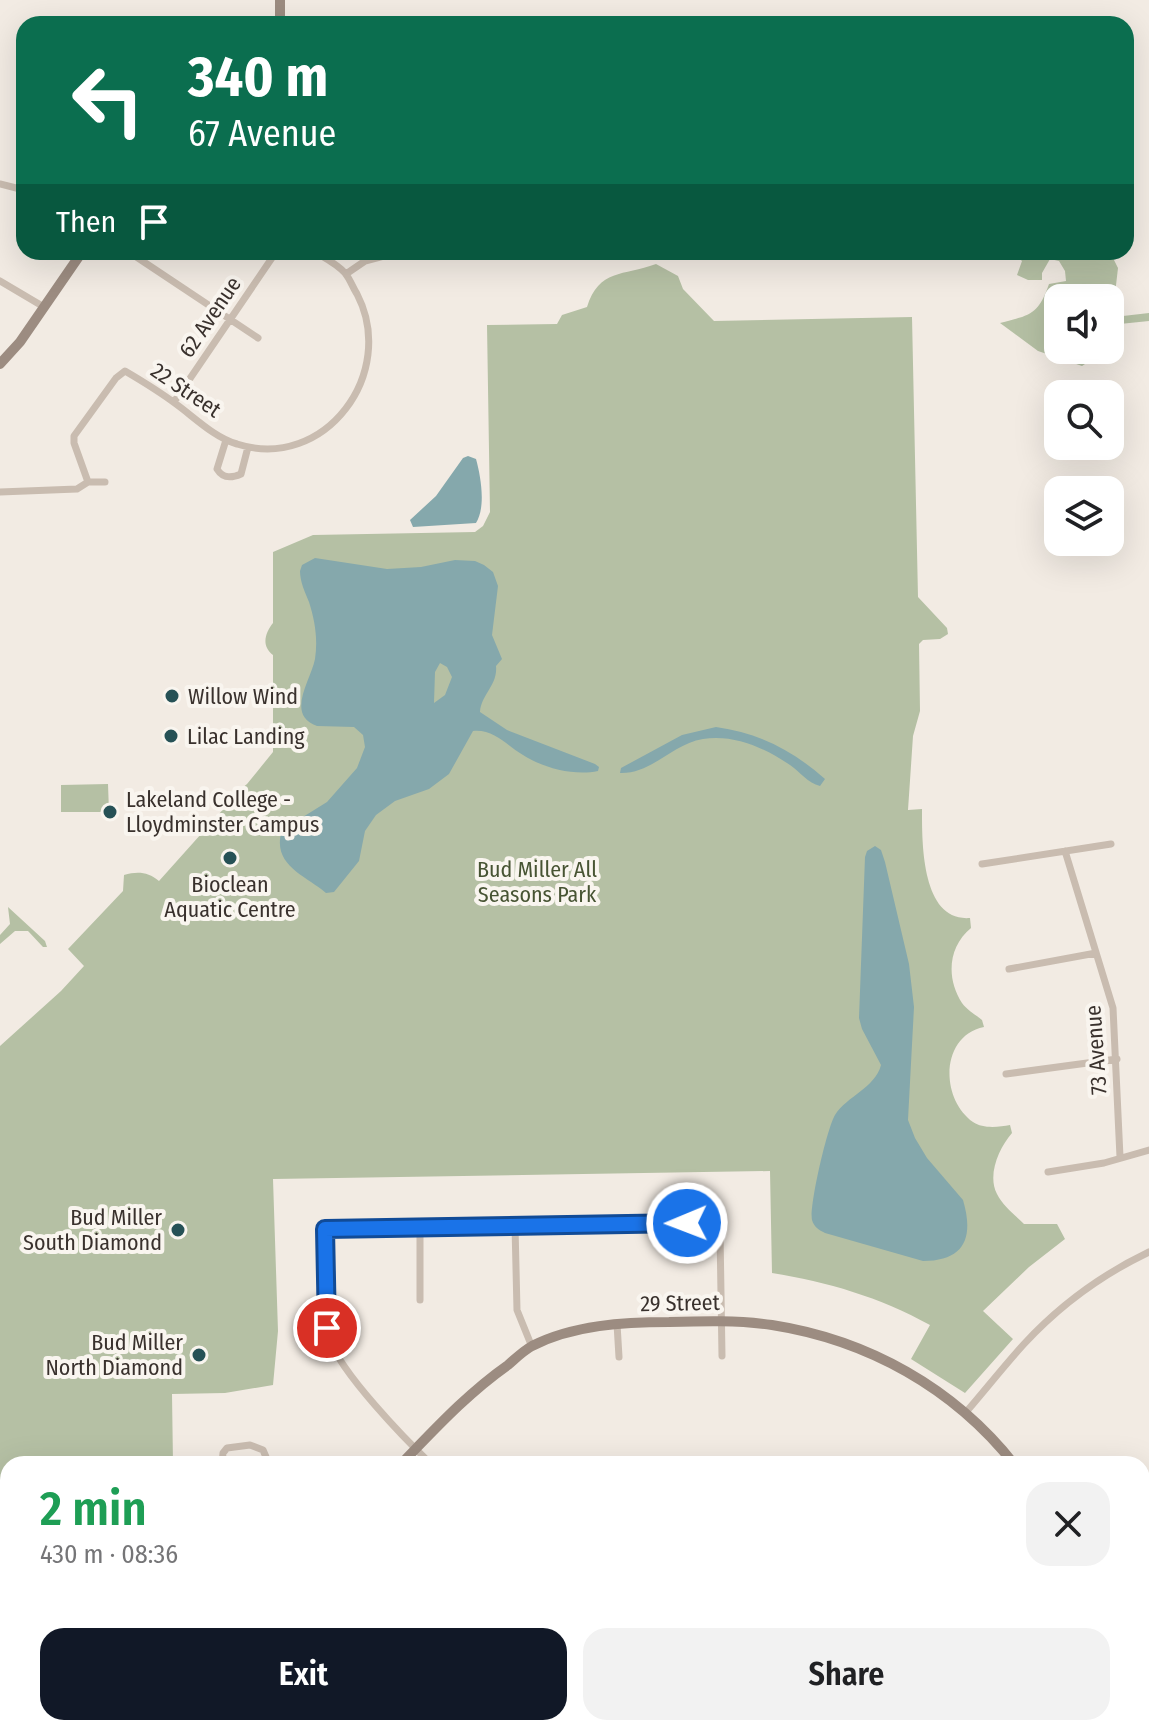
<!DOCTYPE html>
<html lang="en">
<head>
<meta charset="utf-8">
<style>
	body { margin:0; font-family:"Fira Sans Condensed",sans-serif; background:#f2f2f2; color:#202124; height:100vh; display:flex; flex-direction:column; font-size:30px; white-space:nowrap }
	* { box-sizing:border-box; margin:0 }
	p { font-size:26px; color:#757577 }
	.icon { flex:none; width:44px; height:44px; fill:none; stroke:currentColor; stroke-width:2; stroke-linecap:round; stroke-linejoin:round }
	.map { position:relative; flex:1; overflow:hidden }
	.drawer { position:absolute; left:0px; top:1456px; width:1150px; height:280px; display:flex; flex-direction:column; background:#fff; border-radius:24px 24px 0 0; box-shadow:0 8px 32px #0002 }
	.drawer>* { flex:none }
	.guide { position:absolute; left:16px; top:16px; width:1118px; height:244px; border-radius:24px; box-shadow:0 8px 32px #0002; background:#0b6e4f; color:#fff; overflow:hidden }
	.tools { position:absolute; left:1044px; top:284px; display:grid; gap:16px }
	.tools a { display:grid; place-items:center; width:80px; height:80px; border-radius:16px; background:#fff; box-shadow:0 8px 32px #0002; font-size:40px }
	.pin { position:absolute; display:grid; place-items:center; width:68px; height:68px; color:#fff; margin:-34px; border:4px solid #fff; border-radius:50%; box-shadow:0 2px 8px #0007 }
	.me { position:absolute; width:88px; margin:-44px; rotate:269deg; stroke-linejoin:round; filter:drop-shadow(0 0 6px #0008) }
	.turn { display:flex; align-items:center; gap:28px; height:168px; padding:0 40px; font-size:36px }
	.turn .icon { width:104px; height:104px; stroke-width:2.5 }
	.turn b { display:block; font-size:56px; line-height:68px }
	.then { display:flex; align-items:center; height:76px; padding:0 40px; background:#0003; gap:16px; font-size:30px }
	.round { display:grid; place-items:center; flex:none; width:84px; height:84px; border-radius:24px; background:#f2f2f2 }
	.head { display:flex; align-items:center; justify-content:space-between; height:136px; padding:0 40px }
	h1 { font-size:48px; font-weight:600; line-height:60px; color:#1e9e55 }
	.primary-button { display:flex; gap:16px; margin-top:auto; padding:16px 40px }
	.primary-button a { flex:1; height:92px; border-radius:24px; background:#111827; color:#fff; font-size:32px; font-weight:600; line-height:92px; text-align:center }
	.primary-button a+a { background:#f2f2f2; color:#202124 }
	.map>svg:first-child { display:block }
	.green { fill:#b5c0a4 }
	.water { fill:#85a8ac; fill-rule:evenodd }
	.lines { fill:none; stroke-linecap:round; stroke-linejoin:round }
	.street { stroke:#c9bcb0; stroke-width:7 }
	.secondary { stroke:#9c8c81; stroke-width:10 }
	.route-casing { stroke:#114b97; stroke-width:20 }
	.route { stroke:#1a73e8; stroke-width:14 }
	.poi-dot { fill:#265156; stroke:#f9f5ef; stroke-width:3 }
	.labels { text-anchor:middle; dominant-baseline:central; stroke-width:8; stroke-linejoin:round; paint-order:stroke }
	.street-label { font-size:22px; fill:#39312d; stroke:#f9f5ef }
	.poi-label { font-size:22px; fill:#39312d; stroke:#f9f5ef; text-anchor:start }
	.park-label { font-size:22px; fill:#475433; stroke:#f9f5ef }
</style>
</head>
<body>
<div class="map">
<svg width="1149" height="1736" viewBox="0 0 1149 1736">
	<rect width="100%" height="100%" fill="#f2ebe3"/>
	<path class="green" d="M 1013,252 L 1110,252 L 1118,268 L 1113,311 L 1123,316 L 1149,313 L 1149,321 L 1110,325 L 1110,298 L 1058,298 L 1058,350 L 1096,350 L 1091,360 L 1082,366 L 1038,351 L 1000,323 C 1031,315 1038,315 1049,284 L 1066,281 L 1065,271 L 1059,261 L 1050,259 L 1042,273 L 1042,280 L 1028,280 L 1017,275 L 1022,261 Z
		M 656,264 L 678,276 L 683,289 L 714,321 L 912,317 L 918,597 L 947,628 L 948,634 L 940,639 L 923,640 L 919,644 L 920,711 L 913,736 L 908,810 L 922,809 C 922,842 921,922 970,918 L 971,928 C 948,947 946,978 962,1003 C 967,1010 976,1015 982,1020 L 984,1027 C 940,1036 940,1099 973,1122 C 983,1129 999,1127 1010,1125 L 1012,1133 C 999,1148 987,1175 997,1194 C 1003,1206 1015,1215 1024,1224 L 1057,1224 L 1065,1239 L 1029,1267 L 983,1311 L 1013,1339 L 965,1393 L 911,1359 L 930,1325 C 879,1297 828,1282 772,1273 L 770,1171 L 273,1179 L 278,1331 L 273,1385 L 225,1393 L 172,1394 L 173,1464 L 8,1464 L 8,1695 L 0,1697 L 0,1046 L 61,991 L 84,966 L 68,949 L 123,891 L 124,875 C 138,871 148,872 159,881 L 227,805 L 225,802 L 247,784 L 273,752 L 273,655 C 261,646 265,633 273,623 L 273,552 L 313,535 L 475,532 L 483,526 L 490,512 L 487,325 L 557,324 L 562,315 L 587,307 C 599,269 623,276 656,264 Z
		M 108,784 L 109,812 L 61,812 L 61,785 Z
		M 8,907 L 45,941 L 47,947 L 43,947 L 28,931 L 15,931 L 0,944 L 0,935 L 10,924 Z"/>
	<path class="water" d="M 468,456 L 476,459 C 481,477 486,507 476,523 L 413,527 L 410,520 L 436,496 L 463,458 Z
		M 315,558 L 387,569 L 421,567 L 455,560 L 475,561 L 484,565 L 493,572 L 498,586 L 492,635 L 502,659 L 496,666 C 498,685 481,695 480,712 L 507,730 L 595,764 L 599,767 L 598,771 C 574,776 543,768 523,755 C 506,745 494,729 473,731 L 449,774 L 429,789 L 395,801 L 376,815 L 365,831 L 359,861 L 334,892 L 326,893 C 305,875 271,865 282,830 L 327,802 L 357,768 L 365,747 L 363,735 L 354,727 L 317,726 C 285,715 311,680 315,659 C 318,639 315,621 309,602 C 305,592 300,582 300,571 L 302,565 ZM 440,663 L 447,667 L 452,677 L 445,695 L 434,703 L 435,672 Z
		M 716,727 C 759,733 792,750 825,779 L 820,786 C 808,783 800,772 790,765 C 765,748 734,734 703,739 C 672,744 652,774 620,773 L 621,768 L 682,735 Z
		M 875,846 L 881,850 L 885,862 L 909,964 L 914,1007 L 908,1120 L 915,1138 L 927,1158 L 963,1200 C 974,1237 965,1261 923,1261 L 825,1233 C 819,1230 814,1227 812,1220 C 809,1207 827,1128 835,1115 C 847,1096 875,1088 881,1065 L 862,1029 L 859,1018 L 865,857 L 867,851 Z"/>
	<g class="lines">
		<path class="street" d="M 395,24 L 402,20 L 412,20
			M 0,184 L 24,190
			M 129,252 L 258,338
			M 346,274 L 365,261 L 399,252
			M 0,281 L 44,307
			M 174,402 L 276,252
			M 226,440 L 217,469 C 223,479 232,478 241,474 L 248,447
			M 88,482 L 74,443 L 74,436 L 116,378 L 125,371 C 142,381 160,392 176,404 C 194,417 215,438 237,444 C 325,472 398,373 357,294 C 353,288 350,279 345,273 C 337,264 325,258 315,252
			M 0,492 L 77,489 L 88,482 L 105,482
			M 1065,851 L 1113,1008 L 1120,1157
			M 982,864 L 1111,844
			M 1009,969 L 1096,953
			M 1006,1074 L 1117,1059
			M 1048,1172 L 1104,1163 L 1149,1150
			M 515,1226 L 517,1310 L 532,1347
			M 420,1228 L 420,1300
			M 617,1324 L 619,1357
			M 967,1411 C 986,1389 1004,1366 1024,1344 C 1060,1305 1101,1275 1149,1252
			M 222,1464 L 223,1453 L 227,1448 L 250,1445 L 263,1450 L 266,1457 L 264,1464
			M 431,1464 C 405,1439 341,1373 330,1340 C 320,1306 326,1264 325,1229 L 716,1223 L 720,1232 L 722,1356
			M 128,1728 L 129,1736
			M 717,1728 L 717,1736
			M 53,1736 L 89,1728
			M 328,1736 L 328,1728
			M 480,1736 L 504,1732 L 522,1734
			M 621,1736 L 622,1728"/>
		<path class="secondary" d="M 280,0 L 280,24
			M 0,364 L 20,342 L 82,252
			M 401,1464 C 435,1429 468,1393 508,1365 C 515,1359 523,1351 532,1346 C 573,1325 624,1322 669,1322 C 703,1321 738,1320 772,1325 C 868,1340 954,1388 1014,1464
			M 1142,1690 L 1149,1699
			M 229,1728 L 229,1736"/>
	</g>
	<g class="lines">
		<defs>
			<path id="route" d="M 327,1328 L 325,1229 L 687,1223"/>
		</defs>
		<use href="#route" class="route-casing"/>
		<use href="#route" class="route"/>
	</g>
	<g class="poi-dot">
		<circle cx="172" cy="696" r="8"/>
		<circle cx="171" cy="736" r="8"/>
		<circle cx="110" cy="812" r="8"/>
		<circle cx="230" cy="858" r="8"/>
		<circle cx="178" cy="1230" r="8"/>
		<circle cx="199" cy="1355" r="8"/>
	</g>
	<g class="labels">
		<g class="street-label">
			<text transform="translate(210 317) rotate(-56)">62 Avenue</text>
			<text transform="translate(186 390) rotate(34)">22 Street</text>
			<text transform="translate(1096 1050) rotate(-94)">73 Avenue</text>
			<text transform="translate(680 1303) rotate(-1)">29 Street</text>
		</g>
		<g class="poi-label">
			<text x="188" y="696">Willow Wind</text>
			<text x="187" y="736">Lilac Landing</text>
			<text x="126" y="799">Lakeland College -<tspan x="126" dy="25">Lloydminster Campus</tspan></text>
			<text x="230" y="884" text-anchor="middle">Bioclean<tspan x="230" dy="25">Aquatic Centre</tspan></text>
			<text x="162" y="1217" text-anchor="end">Bud Miller<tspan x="162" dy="25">South Diamond</tspan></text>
			<text x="183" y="1342" text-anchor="end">Bud Miller<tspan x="183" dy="25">North Diamond</tspan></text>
		</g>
		<g class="park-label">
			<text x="537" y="869">Bud Miller All<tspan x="537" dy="25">Seasons Park</tspan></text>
		</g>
	</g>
</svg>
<div class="tools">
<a><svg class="icon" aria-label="sound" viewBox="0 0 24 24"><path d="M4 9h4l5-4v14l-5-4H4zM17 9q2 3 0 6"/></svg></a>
<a><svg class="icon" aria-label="search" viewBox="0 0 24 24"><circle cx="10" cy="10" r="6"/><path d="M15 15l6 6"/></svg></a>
<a><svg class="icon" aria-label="layers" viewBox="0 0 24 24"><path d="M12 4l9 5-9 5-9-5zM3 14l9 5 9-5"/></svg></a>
</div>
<div class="pin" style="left:327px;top:1328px;background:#d93025"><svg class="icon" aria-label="arrive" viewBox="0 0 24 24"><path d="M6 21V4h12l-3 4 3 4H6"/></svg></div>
<svg class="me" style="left:687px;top:1223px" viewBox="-20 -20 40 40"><circle r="17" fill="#1a73e8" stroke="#fff" stroke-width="3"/><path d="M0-11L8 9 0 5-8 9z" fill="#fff"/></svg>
<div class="guide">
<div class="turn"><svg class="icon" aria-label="left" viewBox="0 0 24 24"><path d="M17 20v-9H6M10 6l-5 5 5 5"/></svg><div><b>340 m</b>67 Avenue</div></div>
<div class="then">Then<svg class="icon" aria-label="arrive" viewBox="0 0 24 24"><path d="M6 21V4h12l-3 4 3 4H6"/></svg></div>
</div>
<section class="drawer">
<div class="head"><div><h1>2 min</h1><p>430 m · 08:36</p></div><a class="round"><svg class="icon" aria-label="close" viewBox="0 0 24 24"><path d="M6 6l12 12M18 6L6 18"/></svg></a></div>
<div class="primary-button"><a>Exit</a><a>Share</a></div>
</section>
</div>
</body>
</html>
